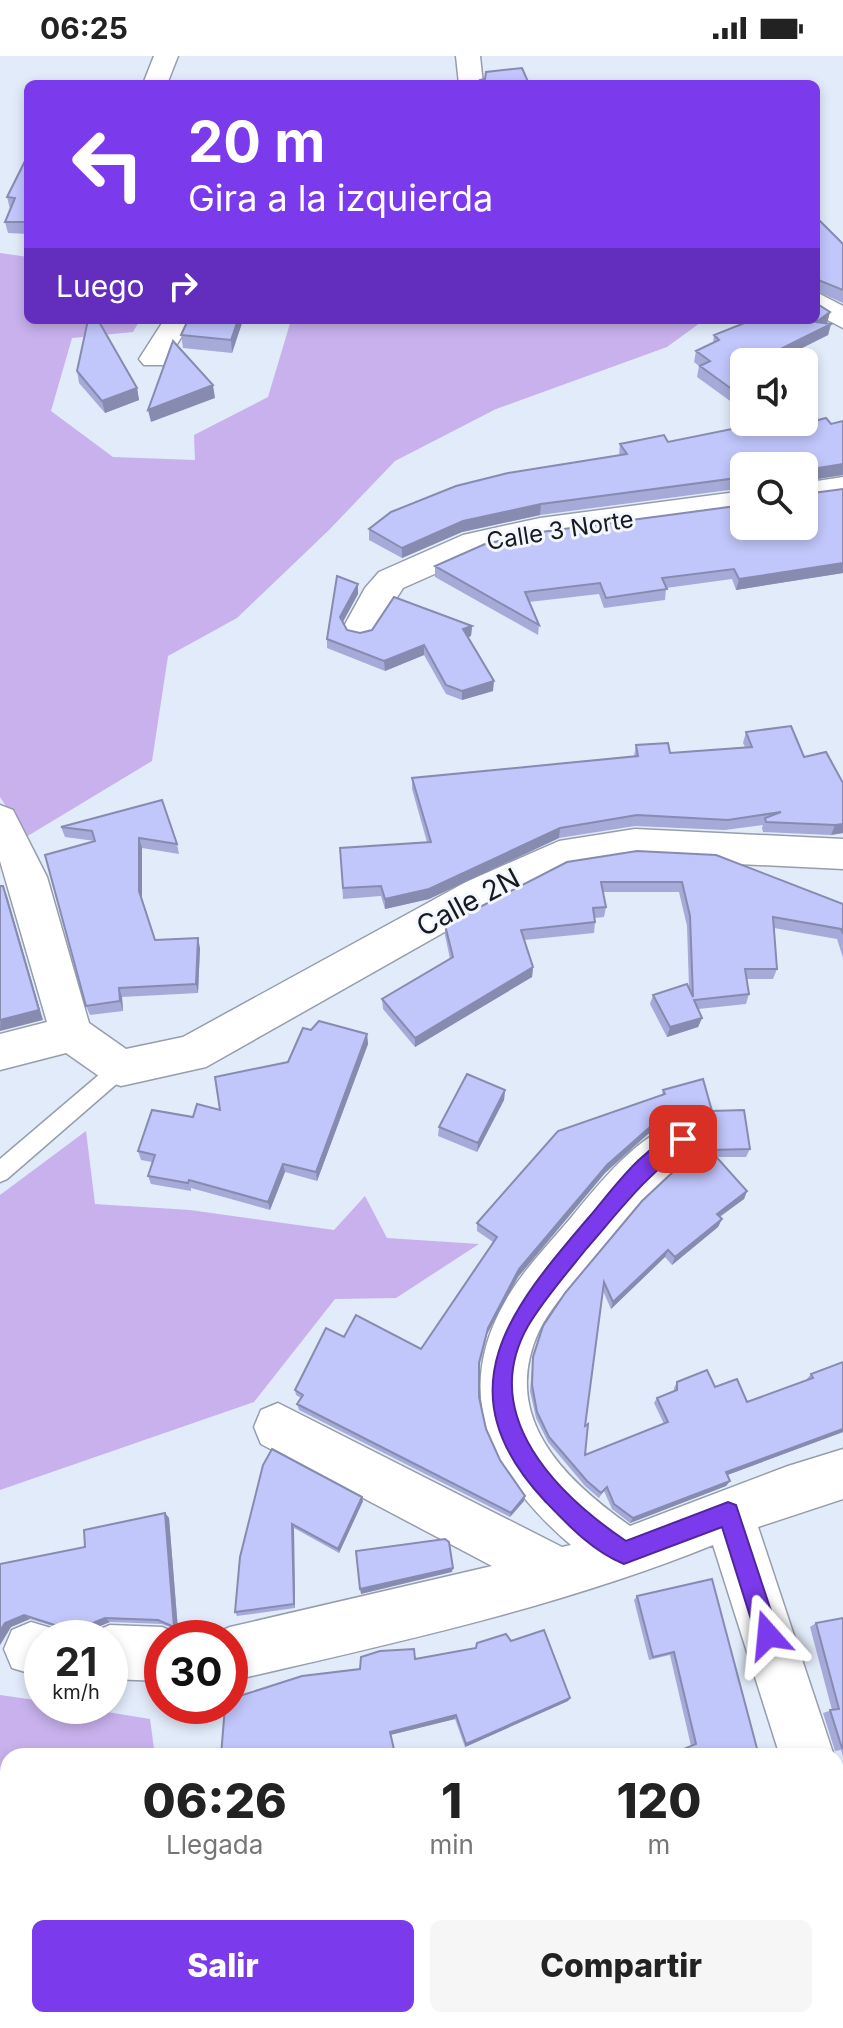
<!DOCTYPE html>
<html lang="es">
<head>
<meta charset="utf-8">
<style>
	body { margin:0; font-family:Inter,sans-serif; background:#f6f6f6; color:#222; height:100vh; display:flex; flex-direction:column; font-size:30px; white-space:nowrap }
	* { box-sizing:border-box; margin:0 }
	p { font-size:26px; color:#767676 }
	.icon { flex:none; width:44px; height:44px; fill:none; stroke:currentColor; stroke-width:2; stroke-linecap:round; stroke-linejoin:round }
	.map { position:relative; flex:1; overflow:hidden }
	.details { position:absolute; left:0px; top:1692px; width:844px; height:280px; display:flex; flex-direction:column; background:#fff; border-radius:24px 24px 0 0; box-shadow:0 4px 12px #0003 }
	.details>* { flex:none }
	.top-card { position:absolute; left:24px; top:24px; width:796px; height:244px; border-radius:12px; box-shadow:0 4px 12px #0003; background:#7c3aed; color:#fff; overflow:hidden }
	.controls { position:absolute; left:730px; top:292px; display:grid; gap:16px }
	.controls a { display:grid; place-items:center; width:88px; height:88px; border-radius:12px; background:#fff; box-shadow:0 4px 12px #0003; font-size:40px }
	.speed { position:absolute; left:24px; top:1564px; display:flex; gap:16px; font-size:40px; font-weight:700; text-align:center }
	.speed>* { display:grid; place-content:center; width:104px; height:104px; border-radius:50%; background:#fff; box-shadow:0 4px 12px #0003; line-height:1 }
	.speed small { font-size:20px; font-weight:400 }
	.speed .limit { border:12px solid #d22; background:#fff; color:#111 }
	.pin { position:absolute; display:grid; place-items:center; width:68px; height:68px; color:#fff; margin:-34px; border-radius:16px; box-shadow:0 4px 12px #0006 }
	.me { position:absolute; width:88px; margin:-44px; rotate:342deg; stroke-linejoin:round; filter:drop-shadow(0 0 6px #0008) }
	.turn { display:flex; align-items:center; gap:28px; height:168px; padding:0 32px; font-size:36px }
	.turn .icon { width:104px; height:104px; stroke-width:2.5 }
	.turn b { display:block; font-size:56px; line-height:68px }
	.then { display:flex; align-items:center; height:76px; padding:0 32px; background:#0003; gap:16px; font-size:30px }
	.eta { display:flex; justify-content:space-evenly; align-items:center; height:136px; text-align:center }
	.eta b { font-size:48px; font-weight:800; line-height:56px }
	.primary-button { display:flex; gap:16px; margin-top:auto; padding:16px 32px }
	.primary-button a { flex:1; height:92px; border-radius:12px; background:#7c3aed; color:#fff; font-size:32px; font-weight:800; line-height:92px; text-align:center }
	.primary-button a+a { background:#f6f6f6; color:#222 }
	.status { display:flex; justify-content:space-between; align-items:center; height:56px; padding:0 40px; background:#fff; direction:ltr }
	.status svg { height:22px; fill:currentColor }
	.map>svg:first-child { display:block }
	.green { fill:#c8b1ed }
	.lines { fill:none; stroke-linecap:round; stroke-linejoin:round }
	.lane-casing { stroke:#969eac; stroke-width:3 }
	.street-casing { stroke:#969eac; stroke-width:3 }
	.lane { fill:#fff; fill-rule:evenodd }
	.street { fill:#fff; fill-rule:evenodd }
	.wall { fill:#a6aad8 }
	.shaded-wall { fill:#878bb0 }
	.building { fill:#c1c6fb; stroke:#878bb0; stroke-width:2 }
	.route { fill:#7c3aed; stroke:#51269a; stroke-width:2 }
	.labels { text-anchor:middle; dominant-baseline:central; stroke-width:6; stroke-linejoin:round; paint-order:stroke }
	.far-street-label { font-size:24px; fill:#171a1f; stroke:#f4f8fe }
	.street-label { font-size:28px; fill:#171a1f; stroke:#f4f8fe }
</style>
</head>
<body>
<div class="status"><b>06:25</b><svg viewBox="0 0 49 12"><path d="M0 12V9h3v3zM5 12V6h3v6zM10 12V3h3v9zM15 12V0h3v12zM26 1h20v11H26zM47 4h2v5h-2z"/></svg></div>
<div class="map">
<svg width="843" height="1972" viewBox="0 0 843 1972">
	<rect width="100%" height="100%" fill="#e2ebfa"/>
	<path class="green" d="M 0,197 L 28,201 L 28,264 L 140,264 L 133,276 L 72,282 L 51,355 L 113,401 L 195,404 L 194,379 L 268,341 L 291,264 L 704,264 L 667,291 L 496,353 L 395,405 L 329,474 L 237,562 L 168,600 L 152,705 L 26,781 L 0,741 Z
		M 86,1075 L 95,1148 L 190,1154 L 334,1174 L 365,1140 L 387,1182 L 479,1188 L 396,1242 L 335,1243 L 254,1346 L 0,1434 L 0,1139 Z
		M 0,1639 L 42,1645 L 42,1650 L 70,1650 L 150,1663 L 155,1700 L 8,1700 L 8,1848 L 0,1852 Z"/>
	<g class="lines">
		<defs>
			<path id="lane" d="M 121,1003 L 128,1006 L 131,1012 L 128,1018 L 7,1123 L 0,1126 L 0,1103 L 114,1006 Z"/>
			<path id="street" d="M 154,0 L 178,0 L 167,28 L 143,28 Z
				M 456,0 L 480,0 L 483,28 L 459,28 Z
				M 816,236 L 843,250 L 843,272 L 816,258 Z
				M 164,264 L 192,264 L 164,309 L 144,309 L 139,303 Z
				M 843,421 L 843,441 L 804,447 L 804,427 Z
				M 744,435 L 744,457 L 540,484 L 484,496 L 403,532 L 372,581 L 360,584 L 348,581 L 343,572 L 365,532 L 379,516 L 463,479 L 540,462 Z
				M 0,749 L 13,754 L 47,821 L 89,967 L 126,993 L 183,981 L 466,826 L 559,785 L 635,773 L 843,783 L 843,813 L 635,803 L 565,814 L 494,848 L 206,1011 L 121,1030 L 106,1025 L 66,997 L 0,1014 L 0,978 L 47,966 L 0,805 Z
				M 683,1063 L 698,1069 L 705,1083 C 694,1107 664,1123 645,1142 C 624,1164 606,1188 587,1212 C 570,1231 550,1252 539,1275 C 499,1362 565,1424 630,1470 L 788,1410 L 843,1393 L 843,1443 L 758,1471 L 834,1700 L 780,1700 L 713,1489 C 557,1552 393,1587 230,1625 L 230,1582 L 210,1582 L 211,1579 L 230,1571 L 492,1510 L 261,1388 L 254,1371 L 261,1354 L 278,1347 L 562,1491 L 571,1489 C 493,1423 450,1340 506,1244 C 523,1214 548,1189 570,1163 C 601,1125 636,1081 683,1063 Z
				M 31,1566 L 61,1575 L 64,1582 L 42,1582 L 42,1621 L 12,1612 L 4,1593 L 12,1574 Z
				M 110,1569 L 162,1571 L 181,1579 L 182,1582 L 162,1582 L 162,1625 L 110,1623 L 110,1582 L 89,1582 L 91,1577 Z
				M 836,1780 L 843,1782 L 843,1863 L 836,1860 Z
				M 836,1917 L 843,1919 L 843,1972 L 825,1972 L 813,1964 L 836,1964 Z
				M 48,1964 L 125,1964 L 122,1972 L 45,1972 Z"/>
		</defs>
		<use href="#lane" class="lane-casing"/>
		<use href="#street" class="street-casing"/>
		<use href="#lane" class="lane"/>
		<use href="#street" class="street"/>
	</g>
	<path class="wall" d="M 28,99 L 28,178 L 8,177 L 5,166 L 10,153 L 7,141 Z
		M 816,161 L 843,188 L 843,247 L 816,235 Z
		M 830,256 L 827,267 L 831,268 L 828,279 L 774,306 L 744,306 L 744,355 L 697,321 L 699,310 L 694,306 L 696,295 L 713,287 L 714,279 L 744,267 L 745,264 L 816,264 Z
		M 243,264 L 232,297 L 183,292 L 181,279 Z
		M 77,315 L 137,332 L 139,344 L 105,357 L 79,327 Z
		M 826,362 L 831,368 L 843,365 L 843,419 L 805,425 L 805,438 L 843,433 L 843,517 L 736,534 L 732,523 L 666,532 L 665,544 L 604,552 L 599,538 L 529,546 L 539,569 L 538,579 L 435,521 L 435,510 L 485,488 L 541,476 L 744,449 L 744,470 L 804,470 L 804,410 L 744,410 L 744,432 L 540,459 L 462,476 L 402,502 L 369,484 L 369,473 L 391,456 L 456,430 L 508,417 L 619,400 L 620,388 L 664,379 L 668,386 L 761,367 L 759,366 L 804,366 L 804,363 L 807,367 Z
		M 358,528 L 358,538 L 343,566 L 347,574 L 360,577 L 472,570 L 471,580 L 468,581 L 493,635 L 462,644 L 446,638 L 424,599 L 385,615 L 327,592 L 327,583 Z
		M 746,676 L 804,701 L 843,727 L 843,777 L 831,779 L 763,776 L 762,772 L 763,769 L 725,774 L 635,770 L 559,782 L 429,843 L 385,853 L 381,840 L 343,843 L 340,792 L 427,786 L 412,733 L 412,722 L 634,700 L 636,689 L 670,697 L 745,691 L 743,687 Z
		M 61,771 L 177,788 L 179,798 L 142,792 L 142,843 L 155,884 L 200,892 L 198,937 L 122,941 L 123,955 L 90,959 L 86,950 L 95,785 L 65,781 Z
		M 567,806 L 843,848 L 843,902 L 837,883 L 774,872 L 777,913 L 773,923 L 747,923 L 749,938 L 746,948 L 698,953 L 702,962 L 698,971 L 667,981 L 650,948 L 653,939 L 689,932 L 687,870 L 679,836 L 603,836 L 606,851 L 604,861 L 595,862 L 595,866 L 594,877 L 524,884 L 533,911 L 532,921 L 415,991 L 383,953 L 382,943 L 450,903 L 445,879 L 445,869 Z
		M 311,974 L 367,978 L 368,988 L 317,1125 L 285,1116 L 270,1154 L 191,1132 L 191,1135 L 151,1128 L 148,1120 L 152,1106 L 141,1104 L 138,1095 L 220,1054 L 288,1006 Z
		M 505,1034 L 504,1044 L 477,1096 L 438,1080 L 439,1071 Z
		M 663,1034 L 712,1055 L 750,1093 L 746,1101 L 717,1101 L 747,1135 L 744,1143 L 720,1161 L 722,1163 L 718,1171 L 672,1209 L 665,1201 L 611,1253 L 603,1235 L 585,1370 L 585,1399 L 664,1368 L 654,1347 L 657,1342 L 674,1335 L 674,1332 L 677,1326 L 715,1331 L 747,1346 L 806,1324 L 811,1318 L 843,1306 L 843,1376 L 727,1419 L 730,1425 L 726,1430 L 630,1467 L 612,1453 L 604,1435 L 599,1442 L 585,1430 L 548,1386 L 536,1362 L 530,1335 L 533,1301 L 706,1085 L 707,1081 L 701,1068 L 682,1060 L 648,1078 L 605,1117 L 518,1221 L 487,1278 L 479,1311 L 479,1341 L 486,1373 L 500,1404 L 524,1445 L 510,1461 L 299,1354 L 297,1348 L 301,1342 L 296,1339 L 295,1334 L 344,1281 L 421,1293 L 493,1186 L 477,1175 L 477,1167 L 662,1039 Z
		M 263,1409 L 363,1445 L 339,1497 L 294,1472 L 295,1552 L 237,1560 L 235,1556 Z
		M 165,1457 L 169,1462 L 178,1574 L 162,1568 L 110,1566 L 90,1574 L 87,1582 L 42,1582 L 42,1590 L 39,1588 L 39,1581 L 60,1581 L 59,1572 L 30,1563 L 11,1571 L 0,1589 L 0,1508 L 85,1491 L 84,1474 Z
		M 637,1540 L 759,1700 L 691,1690 L 670,1599 L 649,1604 L 634,1544 Z
		M 843,1562 L 843,1701 L 841,1694 L 835,1695 L 823,1657 L 832,1654 L 810,1571 L 816,1567 Z
		M 511,1585 L 570,1642 L 568,1645 L 465,1691 L 455,1663 L 390,1679 L 360,1613 Z"/>
	<path class="shaded-wall" d="M 830,256 L 827,267 L 831,268 L 828,279 L 774,306 L 755,306 Z
		M 238,264 L 243,264 L 232,297 L 231,284 Z
		M 213,329 L 215,342 L 151,366 L 148,354 Z
		M 137,332 L 139,344 L 105,357 L 102,345 Z
		M 843,408 L 843,419 L 804,425 L 805,414 Z
		M 541,448 L 540,459 L 462,476 L 402,502 L 402,492 L 463,465 Z
		M 843,507 L 843,517 L 736,534 L 739,523 Z
		M 358,528 L 358,538 L 340,571 L 340,561 Z
		M 472,570 L 471,580 L 463,583 L 463,573 Z
		M 424,589 L 424,599 L 385,615 L 384,605 Z
		M 494,625 L 493,635 L 462,644 L 462,635 Z
		M 843,768 L 843,777 L 831,779 L 835,769 Z
		M 560,772 L 559,782 L 429,843 L 385,853 L 385,843 Z
		M 139,782 L 142,792 L 142,845 L 139,835 Z
		M 3,830 L 7,840 L 43,964 L 0,975 Z
		M 198,882 L 200,892 L 198,937 L 196,928 Z
		M 533,911 L 532,921 L 415,991 L 415,982 Z
		M 119,932 L 122,941 L 123,955 L 120,945 Z
		M 702,962 L 698,971 L 667,981 L 670,971 Z
		M 367,978 L 368,988 L 317,1125 L 316,1116 Z
		M 505,1034 L 504,1044 L 477,1096 L 478,1087 Z
		M 685,1052 L 682,1060 L 648,1078 L 605,1117 L 518,1221 L 487,1278 L 479,1313 L 488,1272 L 519,1213 L 607,1109 L 651,1070 Z
		M 283,1108 L 285,1116 L 270,1154 L 268,1146 Z
		M 747,1135 L 744,1143 L 713,1165 L 717,1158 Z
		M 722,1163 L 718,1171 L 672,1209 L 675,1201 Z
		M 668,1194 L 665,1201 L 611,1253 L 613,1246 Z
		M 843,1373 L 843,1376 L 722,1421 L 726,1416 Z
		M 730,1425 L 726,1430 L 630,1467 L 633,1462 Z
		M 525,1440 L 524,1445 L 510,1461 L 511,1457 Z
		M 362,1441 L 363,1445 L 339,1497 L 338,1493 Z
		M 165,1457 L 169,1462 L 178,1574 L 174,1571 Z
		M 292,1468 L 294,1472 L 295,1552 L 294,1548 Z
		M 453,1512 L 452,1516 L 361,1538 L 360,1533 Z
		M 24,1559 L 30,1563 L 11,1571 L 0,1589 L 0,1575 L 5,1567 Z
		M 105,1562 L 110,1566 L 90,1574 L 87,1582 L 81,1579 L 85,1570 Z
		M 570,1642 L 568,1645 L 465,1691 L 466,1688 Z
		M 456,1659 L 455,1663 L 390,1679 L 390,1676 Z"/>
	<path class="building" d="M 522,12 L 529,28 L 482,28 L 480,24 L 485,23 L 486,16 Z
		M 28,99 L 28,166 L 5,166 L 15,142 L 7,141 Z
		M 816,161 L 843,188 L 843,234 L 816,223 L 816,239 Z
		M 816,247 L 830,256 L 816,266 L 831,268 L 756,305 L 756,306 L 744,306 L 744,342 L 700,310 L 710,305 L 696,295 L 719,284 L 714,279 L 752,264 L 816,264 Z
		M 88,264 L 98,264 L 137,332 L 102,345 L 77,315 Z
		M 188,264 L 238,264 L 231,284 L 181,279 Z
		M 173,285 L 213,329 L 148,354 Z
		M 826,362 L 831,368 L 843,365 L 843,408 L 805,414 L 805,438 L 843,433 L 843,507 L 739,523 L 734,513 L 662,522 L 667,533 L 606,542 L 600,527 L 525,536 L 539,569 L 435,510 L 485,488 L 541,476 L 744,449 L 744,470 L 804,470 L 804,410 L 744,410 L 744,421 L 541,448 L 463,465 L 402,492 L 369,473 L 391,456 L 456,430 L 508,417 L 627,398 L 620,388 L 664,379 L 668,386 L 766,366 L 804,366 L 804,363 L 807,367 Z
		M 337,520 L 358,528 L 340,561 L 347,574 L 360,577 L 372,574 L 394,541 L 472,570 L 463,573 L 494,625 L 462,635 L 446,629 L 424,589 L 384,605 L 327,583 Z
		M 791,670 L 804,701 L 826,696 L 843,727 L 843,768 L 835,769 L 766,766 L 765,762 L 781,756 L 728,764 L 637,759 L 560,772 L 429,833 L 385,843 L 381,830 L 343,832 L 340,792 L 431,786 L 412,722 L 638,700 L 636,689 L 668,687 L 670,697 L 752,691 L 746,676 Z
		M 162,744 L 177,788 L 139,782 L 139,835 L 155,884 L 198,882 L 196,928 L 119,932 L 120,945 L 86,950 L 45,799 L 95,785 L 92,775 L 61,771 Z
		M 637,795 L 716,799 L 843,848 L 843,878 L 841,873 L 773,861 L 777,913 L 745,913 L 749,938 L 694,944 L 702,962 L 670,971 L 653,939 L 687,928 L 693,941 L 690,860 L 682,826 L 601,826 L 606,851 L 593,852 L 595,866 L 521,874 L 533,911 L 415,982 L 382,943 L 453,901 L 445,869 L 567,806 Z
		M 0,830 L 3,830 L 39,954 L 0,964 Z
		M 319,965 L 367,978 L 316,1116 L 283,1108 L 268,1146 L 189,1124 L 188,1127 L 148,1120 L 155,1099 L 138,1095 L 152,1054 L 193,1061 L 197,1048 L 220,1054 L 215,1021 L 288,1006 L 303,972 L 311,974 Z
		M 467,1018 L 505,1034 L 478,1087 L 439,1071 Z
		M 703,1023 L 712,1055 L 744,1054 L 750,1093 L 710,1094 L 747,1135 L 717,1158 L 722,1163 L 675,1201 L 668,1194 L 613,1246 L 604,1226 L 585,1370 L 588,1368 L 585,1399 L 668,1366 L 657,1342 L 677,1334 L 677,1326 L 707,1314 L 715,1331 L 737,1323 L 747,1346 L 813,1322 L 811,1318 L 843,1306 L 843,1373 L 726,1416 L 730,1425 L 633,1462 L 614,1448 L 607,1431 L 601,1437 L 587,1425 L 549,1381 L 537,1356 L 532,1329 L 533,1301 L 543,1270 L 565,1237 L 642,1145 L 706,1085 L 711,1073 L 704,1059 L 685,1052 L 651,1070 L 607,1109 L 519,1213 L 488,1272 L 479,1307 L 479,1341 L 486,1373 L 500,1404 L 525,1440 L 511,1457 L 297,1348 L 303,1339 L 295,1334 L 326,1272 L 344,1281 L 356,1259 L 421,1293 L 497,1181 L 477,1167 L 558,1075 L 665,1038 L 663,1034 Z
		M 272,1393 L 362,1441 L 338,1493 L 292,1468 L 294,1548 L 235,1556 L 240,1501 L 263,1409 Z
		M 165,1457 L 174,1571 L 158,1564 L 105,1562 L 85,1570 L 81,1579 L 69,1582 L 42,1582 L 42,1588 L 39,1588 L 39,1581 L 60,1581 L 58,1570 L 24,1559 L 5,1567 L 0,1575 L 0,1508 L 85,1491 L 84,1474 Z
		M 445,1483 L 449,1486 L 453,1512 L 360,1533 L 356,1495 Z
		M 712,1523 L 759,1700 L 667,1700 L 696,1688 L 674,1596 L 653,1601 L 637,1540 Z
		M 843,1562 L 843,1692 L 842,1692 L 830,1654 L 839,1653 L 816,1567 Z
		M 544,1574 L 570,1642 L 466,1688 L 456,1659 L 390,1676 L 395,1698 L 387,1700 L 221,1700 L 225,1650 L 230,1650 L 230,1643 L 302,1620 L 360,1613 L 361,1601 L 380,1595 L 414,1593 L 415,1603 L 476,1592 L 477,1587 L 506,1578 L 511,1585 Z
		M 8,1913 L 8,1964 L 39,1964 L 21,1972 L 0,1972 L 0,1918 Z
		M 422,1964 L 531,1964 L 550,1966 L 551,1964 L 722,1964 L 744,1972 L 421,1972 Z"/>
	<path class="route" d="M 683,1075 L 690,1077 L 690,1089 C 646,1118 621,1153 587,1192 C 567,1217 544,1243 528,1270 C 477,1360 558,1439 626,1485 L 728,1446 L 736,1449 L 779,1579 L 776,1587 L 768,1590 L 760,1587 L 756,1579 L 722,1471 L 624,1508 C 592,1495 568,1469 544,1444 C 442,1334 510,1253 590,1160 C 617,1128 643,1090 683,1075 Z"/>
	<g class="labels">
		<g class="far-street-label">
			<text transform="translate(560 474) rotate(-9)">Calle 3 Norte</text>
		</g>
		<g class="street-label">
			<text transform="translate(468 846) rotate(-28)">Calle 2N</text>
		</g>
	</g>
</svg>
<div class="controls">
<a><svg class="icon" aria-label="sound" viewBox="0 0 24 24"><path d="M4 9h4l5-4v14l-5-4H4zM17 9q2 3 0 6"/></svg></a>
<a><svg class="icon" aria-label="search" viewBox="0 0 24 24"><circle cx="10" cy="10" r="6"/><path d="M15 15l6 6"/></svg></a>
</div>
<div class="speed"><div>21<small>km/h</small></div><div class="limit">30</div></div>
<div class="pin" style="left:683px;top:1083px;background:#d93025"><svg class="icon" aria-label="arrive" viewBox="0 0 24 24"><path d="M6 21V4h12l-3 4 3 4H6"/></svg></div>
<svg class="me" style="left:768px;top:1579px" viewBox="-20 -20 40 40"><path d="M0-17L14 15 0 8-14 15z" fill="#7c3aed" stroke="#fff" stroke-width="4"/></svg>
<div class="top-card">
<div class="turn"><svg class="icon" aria-label="left" viewBox="0 0 24 24"><path d="M17 20v-9H6M10 6l-5 5 5 5"/></svg><div><b>20 m</b>Gira a la izquierda</div></div>
<div class="then">Luego<svg class="icon" aria-label="right" viewBox="0 0 24 24"><path d="M7 20v-9h11M14 6l5 5-5 5"/></svg></div>
</div>
<section class="details">
<div class="eta">
<div><b>06:26</b><p>Llegada</p></div>
<div><b>1</b><p>min</p></div>
<div><b>120</b><p>m</p></div>
</div>
<div class="primary-button"><a>Salir</a><a>Compartir</a></div>
</section>
</div>
</body>
</html>
